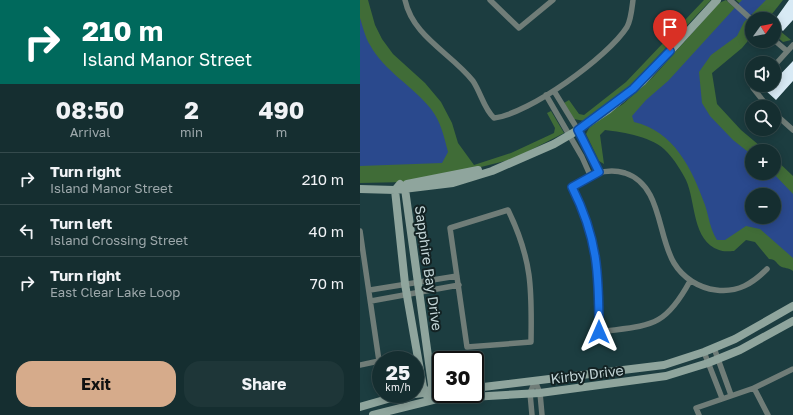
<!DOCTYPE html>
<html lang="en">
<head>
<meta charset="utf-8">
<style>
	body { margin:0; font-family:"Golos Text",sans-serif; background:#1e3638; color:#f1f3f6; height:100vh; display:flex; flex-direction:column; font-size:15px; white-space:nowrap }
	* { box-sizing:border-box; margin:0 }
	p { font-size:13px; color:#9da8ab }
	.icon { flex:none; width:22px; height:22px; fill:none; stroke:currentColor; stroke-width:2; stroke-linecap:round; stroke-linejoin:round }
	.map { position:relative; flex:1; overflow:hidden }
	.drawer { display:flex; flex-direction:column; background:#152e30; width:360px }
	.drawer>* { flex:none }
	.hud { background:#00695c; color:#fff; overflow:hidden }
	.needle { width:26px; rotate:57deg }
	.controls { position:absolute; left:385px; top:12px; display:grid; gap:8px }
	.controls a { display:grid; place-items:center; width:36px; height:36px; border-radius:50%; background:#152e30; box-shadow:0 2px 10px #0003,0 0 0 1px #344a4c; font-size:20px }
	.speed { position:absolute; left:12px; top:351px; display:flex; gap:8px; font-size:20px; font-weight:700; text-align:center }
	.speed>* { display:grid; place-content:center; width:52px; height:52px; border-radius:50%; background:#152e30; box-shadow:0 2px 10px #0003,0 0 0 1px #344a4c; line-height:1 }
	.speed small { font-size:10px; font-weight:400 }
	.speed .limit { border:2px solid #111; border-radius:6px; background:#fff; color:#111 }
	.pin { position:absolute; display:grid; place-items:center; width:34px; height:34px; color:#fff; margin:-41px -17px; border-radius:50% 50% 50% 0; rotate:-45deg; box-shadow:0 0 4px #0007 }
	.pin .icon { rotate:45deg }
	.me { position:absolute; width:44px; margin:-22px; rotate:0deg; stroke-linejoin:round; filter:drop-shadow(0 0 3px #0008) }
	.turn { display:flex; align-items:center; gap:14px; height:84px; padding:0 16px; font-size:18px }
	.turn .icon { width:52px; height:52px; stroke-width:2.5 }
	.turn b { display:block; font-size:28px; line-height:34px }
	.eta { display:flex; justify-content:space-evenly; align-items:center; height:68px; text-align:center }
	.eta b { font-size:24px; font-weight:700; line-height:28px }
	.primary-button { display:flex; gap:8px; margin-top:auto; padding:8px 16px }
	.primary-button a { flex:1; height:46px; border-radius:16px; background:#d6ab8b; color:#111; font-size:16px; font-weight:700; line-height:46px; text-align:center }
	.primary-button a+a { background:#1e3638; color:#f1f3f6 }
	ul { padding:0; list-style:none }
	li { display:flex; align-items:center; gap:12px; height:52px; padding:0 16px; border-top:1px solid #344a4c }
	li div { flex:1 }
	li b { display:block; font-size:15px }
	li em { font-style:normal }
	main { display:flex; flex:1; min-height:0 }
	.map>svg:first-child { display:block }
	.green { fill:#406c37; fill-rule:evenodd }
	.water { fill:#2a498d; fill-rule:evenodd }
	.building { fill:#d8eaf5 }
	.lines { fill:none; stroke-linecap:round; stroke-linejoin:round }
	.street { stroke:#707d78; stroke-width:5.5 }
	.secondary { stroke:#8fa59d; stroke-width:8 }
	.route-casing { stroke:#114b97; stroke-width:10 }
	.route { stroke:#1a73e8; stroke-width:7 }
	.labels { text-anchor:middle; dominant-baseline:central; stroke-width:4; stroke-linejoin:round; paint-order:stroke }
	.street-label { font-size:14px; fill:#c3d5d7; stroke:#132223 }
</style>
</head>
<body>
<main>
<section class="drawer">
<div class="hud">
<div class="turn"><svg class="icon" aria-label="right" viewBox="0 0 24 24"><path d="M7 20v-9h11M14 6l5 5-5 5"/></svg><div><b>210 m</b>Island Manor Street</div></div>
</div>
<div class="eta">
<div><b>08:50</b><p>Arrival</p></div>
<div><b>2</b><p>min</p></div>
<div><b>490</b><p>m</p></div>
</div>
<ul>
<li><svg class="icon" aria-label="right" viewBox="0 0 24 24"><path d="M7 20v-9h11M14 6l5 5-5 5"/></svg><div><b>Turn right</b><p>Island Manor Street</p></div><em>210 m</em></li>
<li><svg class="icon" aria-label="left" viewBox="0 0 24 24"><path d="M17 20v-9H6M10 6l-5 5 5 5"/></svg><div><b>Turn left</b><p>Island Crossing Street</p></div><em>40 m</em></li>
<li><svg class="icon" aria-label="right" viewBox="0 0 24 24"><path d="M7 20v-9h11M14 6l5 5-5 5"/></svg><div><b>Turn right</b><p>East Clear Lake Loop</p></div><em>70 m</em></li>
</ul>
<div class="primary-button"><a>Exit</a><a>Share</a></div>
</section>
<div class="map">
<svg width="433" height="415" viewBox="0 0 433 415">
	<rect width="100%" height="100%" fill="#1c3d40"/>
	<path class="green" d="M 0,0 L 8,0 L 15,25 L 22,39 L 33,54 L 65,83 L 81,102 L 92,123 L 98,143 L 114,165 L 151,153 L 194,133 L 195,128 L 187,113 L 191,111 L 204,133 L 153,159 L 121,167 L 46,182 L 0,183 Z
		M 344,0 L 351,0 L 271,85 L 224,121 L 214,119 L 204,103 L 209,100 L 219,114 L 224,115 L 266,82 Z
		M 366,0 L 392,24 L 392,36 L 382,48 L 352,73 L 357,104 L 381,130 L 406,151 L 392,151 L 392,173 L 414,173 L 414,158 L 433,176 L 433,271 C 428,267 425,269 420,266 C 416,263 416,259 409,259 L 395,242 L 386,240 L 374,251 C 370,251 363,252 359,250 C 332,241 336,202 326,180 C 322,172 314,159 307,152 C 294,137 264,132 245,130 L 240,135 L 244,164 L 239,161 L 226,134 L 230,126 L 263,104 L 293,77 L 359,3 ZM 392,195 L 414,195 L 414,217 L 392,217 Z
		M 376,0 L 423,0 L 408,19 L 397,19 Z
		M 414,26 L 431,40 L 423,42 L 414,34 Z"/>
	<path class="water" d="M 382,0 L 406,0 L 384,22 L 377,36 L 351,55 L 339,72 L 342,103 L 350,116 L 373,140 L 392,155 L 392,173 L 413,173 L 433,194 L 433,258 L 400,229 L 386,226 L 365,240 L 357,240 C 350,229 349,217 345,205 C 332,169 314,131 274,122 L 272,116 L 286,100 L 308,81 ZM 392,195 L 414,195 L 414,217 L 392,217 Z
		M 0,18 C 3,27 5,37 10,45 C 24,71 53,86 71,109 C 81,122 84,137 88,152 L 82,163 L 0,166 Z"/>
	<path class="building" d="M 429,0 L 433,0 L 433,20 L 423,31 L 414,23 L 414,21 Z
		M 433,61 L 433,81 L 416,100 L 405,90 L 410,85 L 414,85 L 414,81 Z"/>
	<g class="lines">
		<path class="street" d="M 45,0 C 53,37 91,53 113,81 C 121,93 124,109 134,118 C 169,114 248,57 267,27 C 271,20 272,8 273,0
			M 130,0 L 159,28 L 193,0
			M 370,0 L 392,20
			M 414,40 L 427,51
			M 414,66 L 433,45
			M 395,85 L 393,88 L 408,107
			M 194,91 L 218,130 L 239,172
			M 186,95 L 222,157 L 230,175
			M 414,113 L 433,130
			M 148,210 C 172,259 172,289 171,342 L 107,347 L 90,228 Z
			M 0,231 L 19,361 L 0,365
			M 330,281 C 304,329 290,325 239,332 C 239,274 238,239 211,187 C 228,176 244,167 265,173 C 302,185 297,235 314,263 C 323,278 339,288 356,290 C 378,293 393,283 407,269
			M 10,290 L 97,276
			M 11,301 L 99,285
			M 354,348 L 371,395
			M 344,352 L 362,398
			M 175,381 L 180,393 L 182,415
			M 394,388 L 408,415
			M 172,415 L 170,393 L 175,381
			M 339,415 L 336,408 L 394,388 L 433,369"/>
		<path class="secondary" d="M 40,184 L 45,189 L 72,385 L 69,400 L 63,387 L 45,284 L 35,190 Z
			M 47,184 L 118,170
			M 0,189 L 35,190 L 93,183 L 132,171 L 194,144 L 218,130 L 248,110 L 282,82 L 357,0
			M 115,388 L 304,365 L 344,352 L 375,339 L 433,306
			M 0,407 L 38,396 L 81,391
			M 13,415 L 77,399 L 180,393 L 306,376 L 348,363 L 380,350 L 433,321"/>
	</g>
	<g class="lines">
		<defs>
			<path id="route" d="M 239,332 C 239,274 238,239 212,187 L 239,172 L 218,130 L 273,89 L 310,51"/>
		</defs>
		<use href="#route" class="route-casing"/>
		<use href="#route" class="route"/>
	</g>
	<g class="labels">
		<g class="street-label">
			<text transform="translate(69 268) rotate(82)">Sapphire Bay Drive</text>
			<text transform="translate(227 374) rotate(-7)">Kirby Drive</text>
		</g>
	</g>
</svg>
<div class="controls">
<a><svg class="needle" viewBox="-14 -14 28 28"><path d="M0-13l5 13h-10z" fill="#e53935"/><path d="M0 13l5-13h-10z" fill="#9da8ab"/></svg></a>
<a><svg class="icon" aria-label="sound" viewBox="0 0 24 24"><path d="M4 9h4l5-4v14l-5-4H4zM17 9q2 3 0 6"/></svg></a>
<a><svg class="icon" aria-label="search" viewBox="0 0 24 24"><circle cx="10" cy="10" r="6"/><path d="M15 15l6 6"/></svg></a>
<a>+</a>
<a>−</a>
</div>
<div class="speed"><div>25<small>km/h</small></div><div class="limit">30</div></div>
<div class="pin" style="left:310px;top:51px;background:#d93025"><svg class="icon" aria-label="arrive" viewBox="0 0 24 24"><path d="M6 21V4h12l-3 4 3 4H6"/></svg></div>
<svg class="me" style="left:239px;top:332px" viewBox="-20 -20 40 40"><path d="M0-17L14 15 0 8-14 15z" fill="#1a73e8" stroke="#fff" stroke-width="4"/></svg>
</div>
</main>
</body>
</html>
